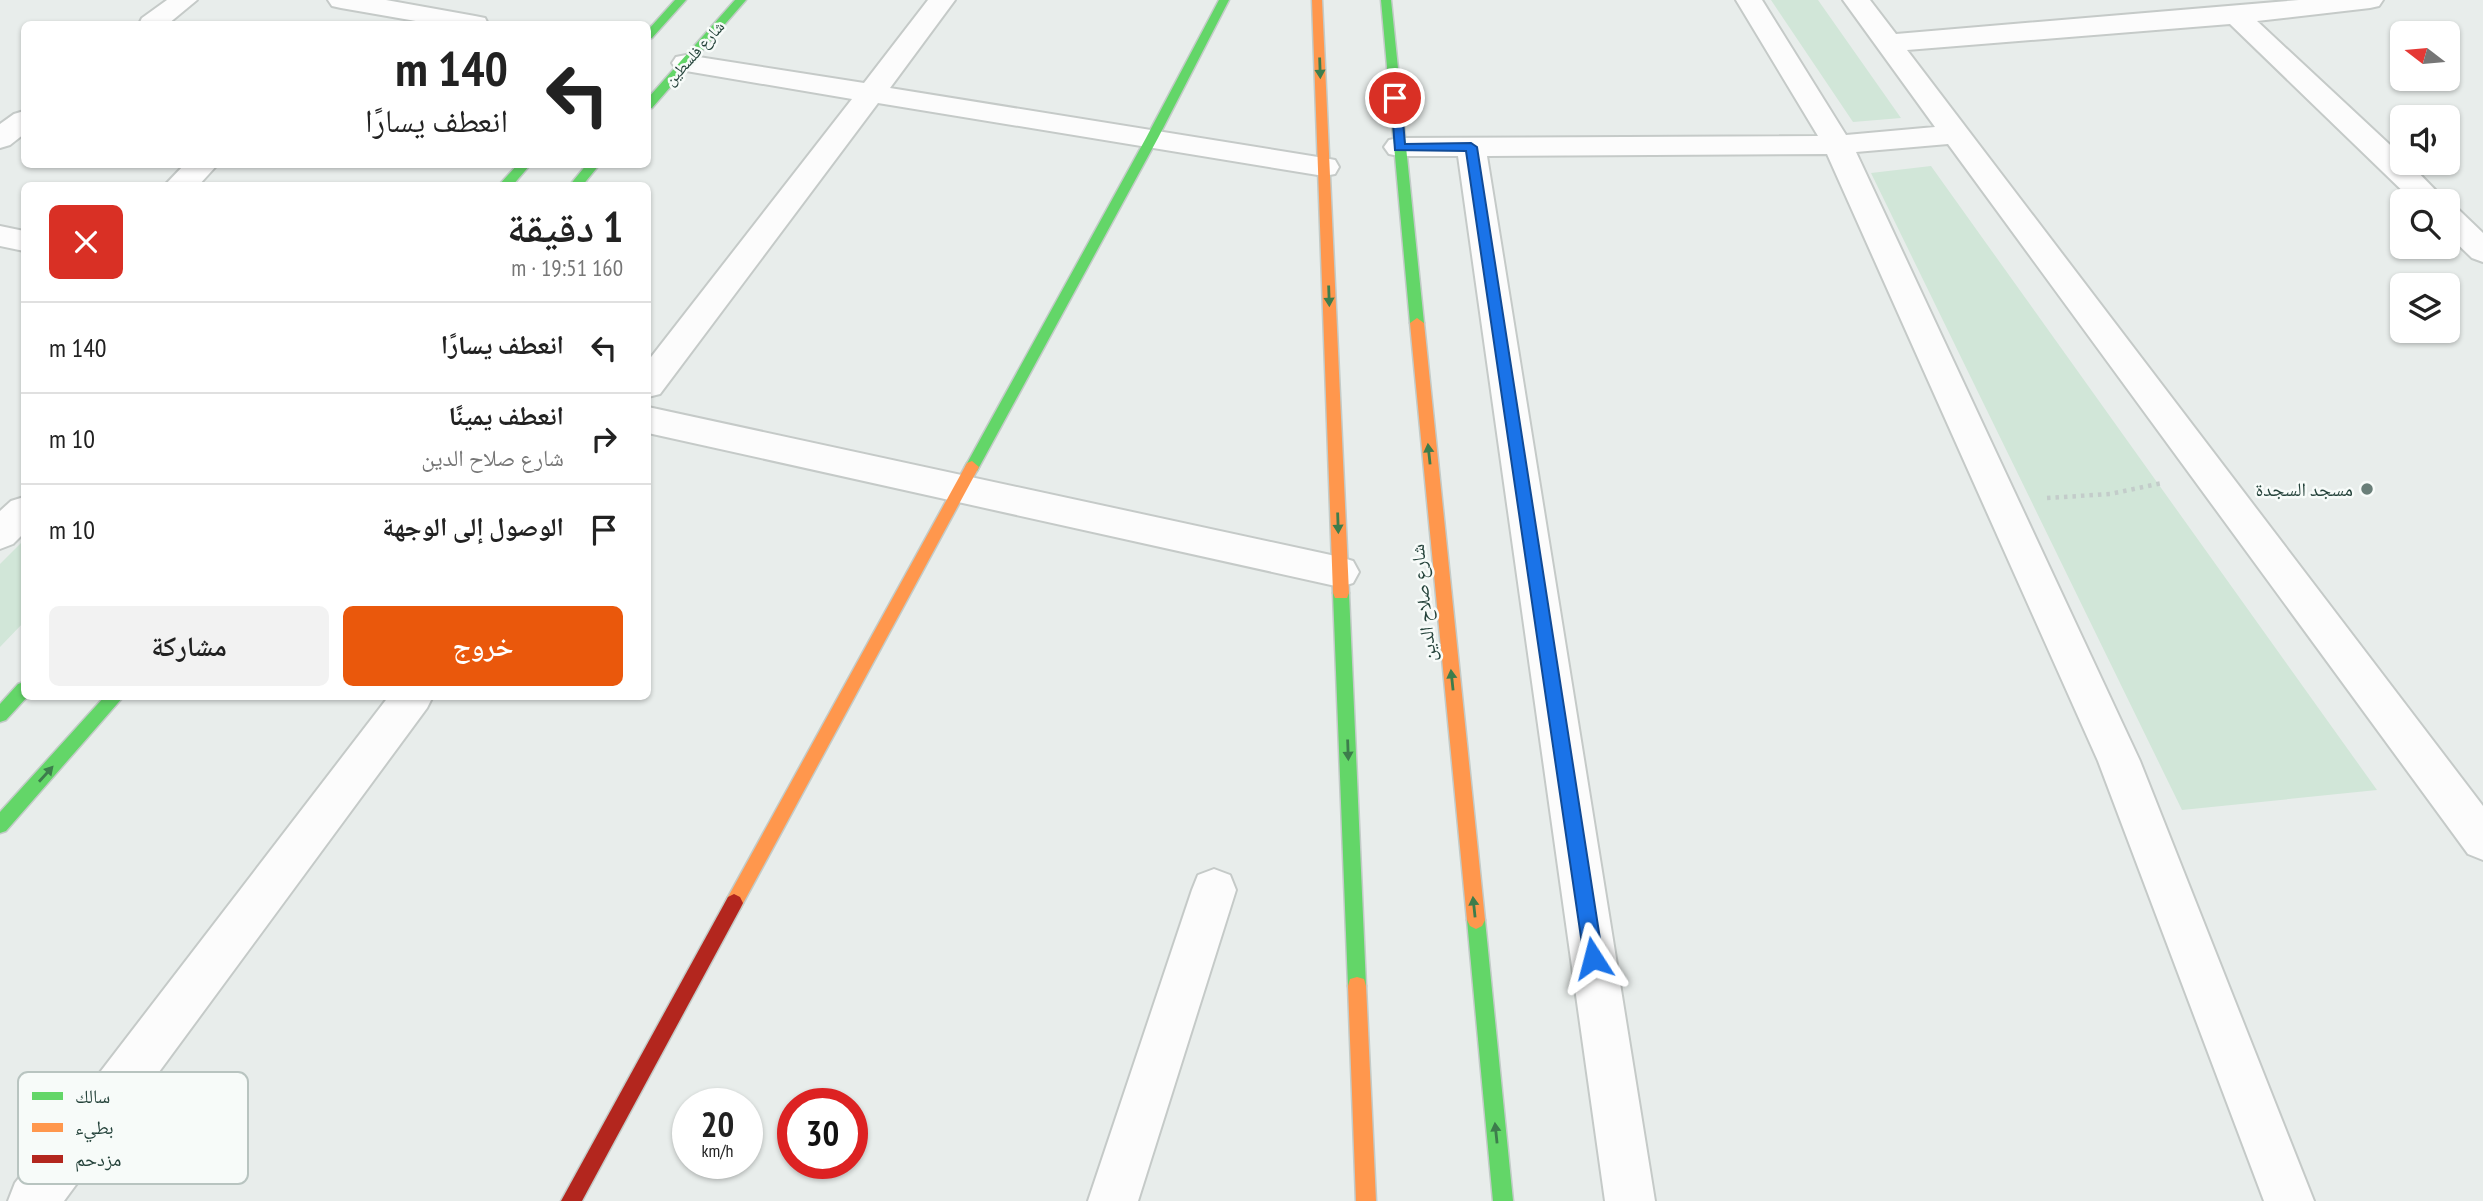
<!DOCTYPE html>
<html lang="ar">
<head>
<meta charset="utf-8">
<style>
	body { margin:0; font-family:"PT Sans Narrow","Noto Naskh Arabic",sans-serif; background:#f2f2f2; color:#222; direction:rtl; height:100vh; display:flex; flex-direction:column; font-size:26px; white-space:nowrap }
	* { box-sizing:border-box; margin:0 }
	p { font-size:23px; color:#767676 }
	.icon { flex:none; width:38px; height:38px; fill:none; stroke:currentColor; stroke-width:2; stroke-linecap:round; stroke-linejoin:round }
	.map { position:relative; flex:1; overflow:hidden; direction:ltr }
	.details { position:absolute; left:21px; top:182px; width:630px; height:518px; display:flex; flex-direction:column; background:#fff; border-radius:10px; box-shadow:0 2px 5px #0004; direction:rtl }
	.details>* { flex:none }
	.top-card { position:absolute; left:21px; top:21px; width:630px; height:147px; border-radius:10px; box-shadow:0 2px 5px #0004; direction:rtl; background:#fff; color:#222; overflow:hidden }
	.needle { width:46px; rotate:286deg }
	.buttons { position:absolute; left:2390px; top:21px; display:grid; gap:14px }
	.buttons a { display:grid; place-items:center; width:70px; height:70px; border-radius:10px; background:#fff; box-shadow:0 2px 5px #0004; font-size:35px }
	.speed { position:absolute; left:672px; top:1088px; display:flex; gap:14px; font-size:35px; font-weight:700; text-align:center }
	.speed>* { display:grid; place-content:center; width:91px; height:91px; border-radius:50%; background:#fff; box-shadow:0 2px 5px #0004; line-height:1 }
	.speed small { font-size:18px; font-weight:400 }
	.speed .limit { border:10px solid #d22; background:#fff; color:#111 }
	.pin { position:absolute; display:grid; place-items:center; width:60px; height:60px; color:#fff; margin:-30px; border:4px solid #fff; border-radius:50%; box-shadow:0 2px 7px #0007 }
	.me { position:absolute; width:77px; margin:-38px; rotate:351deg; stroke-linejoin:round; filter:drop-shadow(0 0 5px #0008) }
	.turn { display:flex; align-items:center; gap:24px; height:147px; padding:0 28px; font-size:32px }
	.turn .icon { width:91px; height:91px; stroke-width:2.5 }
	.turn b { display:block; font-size:49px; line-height:60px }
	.round { display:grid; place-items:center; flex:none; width:74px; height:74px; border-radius:10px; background:#f2f2f2 }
	.summary { display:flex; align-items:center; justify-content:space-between; height:119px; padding:0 28px }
	h1 { font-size:42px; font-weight:600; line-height:52px }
	.action { display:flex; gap:14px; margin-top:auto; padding:14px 28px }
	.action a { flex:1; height:80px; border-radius:10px; background:#ea580c; color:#fff; font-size:28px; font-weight:600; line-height:80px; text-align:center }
	.action a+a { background:#f2f2f2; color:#222 }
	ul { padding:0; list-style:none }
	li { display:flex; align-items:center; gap:21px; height:91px; padding:0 28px; border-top:2px solid #e0e0e0 }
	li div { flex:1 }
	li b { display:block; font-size:26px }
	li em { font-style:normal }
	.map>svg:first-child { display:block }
	.green { fill:#d1e6d8 }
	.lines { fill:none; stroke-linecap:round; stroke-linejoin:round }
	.street-casing { stroke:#c5cac8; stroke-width:4 }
	.fast-casing { stroke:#c3cbc8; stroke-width:3 }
	.slow-casing { stroke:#c3cbc8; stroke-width:3 }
	.jam-casing { stroke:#c3cbc8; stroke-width:3 }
	.path { stroke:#c3ccca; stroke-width:4.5; stroke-dasharray:3.5 5; stroke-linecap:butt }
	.street { fill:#fcfcfc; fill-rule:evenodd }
	.fast { fill:#63d668; fill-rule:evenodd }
	.slow { fill:#ff974d; fill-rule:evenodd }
	.jam { fill:#b3261e; fill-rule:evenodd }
	.oneway { fill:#3d7d4c }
	.route { fill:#1a73e8; stroke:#114b97; stroke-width:2 }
	.poi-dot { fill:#697e78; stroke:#f7fbf9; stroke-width:2.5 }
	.labels { text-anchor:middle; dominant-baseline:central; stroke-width:5; stroke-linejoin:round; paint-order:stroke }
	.far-street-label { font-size:16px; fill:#24423a; stroke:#f7fbf9 }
	.poi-label { font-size:19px; fill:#24423a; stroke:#f7fbf9; text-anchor:end }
	.street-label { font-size:19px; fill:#24423a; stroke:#f7fbf9 }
	.key { fill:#f7fbf9; stroke:#b8c4c0; stroke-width:2 }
	.key-label { font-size:19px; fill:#24423a }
</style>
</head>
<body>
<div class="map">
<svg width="2483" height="1201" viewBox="0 0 2483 1201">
	<rect width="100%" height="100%" fill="#e8edeb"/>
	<path class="green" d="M 1771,0 L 1818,0 L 1901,118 L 1853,122 Z
		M 1931,166 L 2377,790 L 2182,810 L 1871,173 Z
		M 24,540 L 24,622 L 0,647 L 0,564 Z"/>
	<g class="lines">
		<defs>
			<path id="street" d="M 167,0 L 197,0 L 168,24 L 139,24 L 142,18 Z
				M 328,0 L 386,0 L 475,16 L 485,18 L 488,24 L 433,24 L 341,8 L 332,6 Z
				M 928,0 L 955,0 L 890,88 L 1324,158 L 1335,160 L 1339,167 L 1335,174 L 1324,176 L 878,103 L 660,394 L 648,397 L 648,361 L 852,99 L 686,71 L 676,69 L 672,63 L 676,57 L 686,55 L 864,83 Z
				M 1736,0 L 1762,0 L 1846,135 L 1935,127 L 1843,0 L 1870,0 L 1896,34 L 2299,0 L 2383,0 L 2379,6 L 2370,8 L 2257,21 L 2403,157 L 2403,163 L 2409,163 L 2446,201 L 2413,201 L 2230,24 L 1907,50 L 2483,806 L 2483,860 L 2468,854 L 1948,144 L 1856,152 L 2140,761 L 2314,1201 L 2264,1201 L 2098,761 L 1827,154 L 1487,156 L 1655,1201 L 1605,1201 L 1458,156 L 1399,156 L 1389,154 L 1384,147 L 1389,140 L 1399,138 L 1818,136 Z
				M 24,111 L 24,134 L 10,145 L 0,148 L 0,124 L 14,114 Z
				M 185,164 L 218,164 L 198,186 L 164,186 Z
				M 2448,207 L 2459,210 L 2483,233 L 2483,262 L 2472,258 L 2448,235 Z
				M 0,226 L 24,231 L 24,251 L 0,246 Z
				M 648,407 L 1340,557 L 1353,561 L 1359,572 L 1353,583 L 1340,587 L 648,433 Z
				M 24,497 L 24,533 L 13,544 L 0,549 L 0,511 L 11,501 Z
				M 389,696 L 433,696 L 427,708 L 64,1201 L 8,1201 L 15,1183 Z
				M 1214,869 L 1230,875 L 1236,890 L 1138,1201 L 1088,1201 L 1192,890 L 1198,875 Z"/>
			<path id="fast" d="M 675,0 L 686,0 L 652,38 L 648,39 L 648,30 Z
				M 735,0 L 746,0 L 652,108 L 648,108 L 648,98 Z
				M 1219,0 L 1229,0 L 1158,138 L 977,471 L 967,471 L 965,467 L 1146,138 Z
				M 1381,0 L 1391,0 L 1424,323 L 1417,328 L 1410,323 Z
				M 518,164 L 531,164 L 512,186 L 498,186 Z
				M 587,164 L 600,164 L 582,186 L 569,186 Z
				M 1341,587 L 1347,588 L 1349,593 L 1366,986 L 1364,993 L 1357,995 L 1350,993 L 1348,986 L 1333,593 L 1335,588 Z
				M 24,682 L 24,696 L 28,696 L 6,720 L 0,722 L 0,704 L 18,684 Z
				M 105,696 L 124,696 L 6,831 L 0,833 L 0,812 Z
				M 1476,911 L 1482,914 L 1485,920 L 1513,1201 L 1493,1201 L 1467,920 L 1470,914 Z"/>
			<path id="slow" d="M 1312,0 L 1322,0 L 1349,593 L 1347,598 L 1335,598 L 1333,593 Z
				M 1417,318 L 1424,323 L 1485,920 L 1482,926 L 1476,929 L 1470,926 L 1467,920 L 1410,323 Z
				M 972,461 L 979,467 L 740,909 L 734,912 L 728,909 L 725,903 L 728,897 L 967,463 Z
				M 1357,977 L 1364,979 L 1366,986 L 1376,1201 L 1356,1201 L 1348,986 L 1350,979 Z"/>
			<path id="jam" d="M 734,894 L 740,897 L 743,903 L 740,909 L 582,1201 L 561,1201 L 728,897 Z"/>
		</defs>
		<use href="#street" class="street-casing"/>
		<use href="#fast" class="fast-casing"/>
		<use href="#slow" class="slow-casing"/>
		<use href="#jam" class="jam-casing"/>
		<path class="path" d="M 2047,498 L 2110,494 L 2162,483"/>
		<use href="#street" class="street"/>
		<use href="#fast" class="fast"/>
		<use href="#slow" class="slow"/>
		<use href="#jam" class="jam"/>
	</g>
	<defs><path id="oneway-solid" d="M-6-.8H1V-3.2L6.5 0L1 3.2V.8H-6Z" transform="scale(1.75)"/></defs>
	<g class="oneway">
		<use href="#oneway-solid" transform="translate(1320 68) rotate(88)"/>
		<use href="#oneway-solid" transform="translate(1329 296) rotate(88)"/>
		<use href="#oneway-solid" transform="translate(1429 454) rotate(-96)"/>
		<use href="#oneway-solid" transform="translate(1338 523) rotate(88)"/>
		<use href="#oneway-solid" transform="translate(1452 680) rotate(-96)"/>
		<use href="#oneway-solid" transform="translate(1348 750) rotate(88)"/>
		<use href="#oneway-solid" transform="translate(46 774) rotate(-48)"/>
		<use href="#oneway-solid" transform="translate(1474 907) rotate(-96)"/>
		<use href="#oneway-solid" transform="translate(1496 1133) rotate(-96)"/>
	</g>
	<path class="route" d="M 1391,96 L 1401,98 L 1405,144 L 1471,143 L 1477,147 L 1603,958 L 1600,964 L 1593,967 L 1587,964 L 1584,958 L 1466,151 L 1395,150 Z"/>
	<circle class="poi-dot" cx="2367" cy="489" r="7"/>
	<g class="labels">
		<g class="far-street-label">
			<text transform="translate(694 53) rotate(-48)">شارع فلسطين</text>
		</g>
		<g class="poi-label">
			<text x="2353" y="489">مسجد السجدة</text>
		</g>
		<g class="street-label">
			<text transform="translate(1423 603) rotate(-96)">شارع صلاح الدين</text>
		</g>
	</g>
	<rect x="18" y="1072" width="230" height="112" rx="10" class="key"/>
	<rect x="32" y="1092" width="31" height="8" fill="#63d668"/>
	<rect x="32" y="1123" width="31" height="9" fill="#ff974d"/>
	<rect x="32" y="1155" width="31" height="8" fill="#b3261e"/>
	<g class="key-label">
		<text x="75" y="1103">سالك</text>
		<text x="75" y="1134">بطيء</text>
		<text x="75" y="1166">مزدحم</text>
	</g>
</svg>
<div class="buttons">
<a><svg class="needle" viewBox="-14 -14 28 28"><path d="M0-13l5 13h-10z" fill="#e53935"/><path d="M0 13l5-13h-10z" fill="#767676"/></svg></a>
<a><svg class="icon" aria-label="sound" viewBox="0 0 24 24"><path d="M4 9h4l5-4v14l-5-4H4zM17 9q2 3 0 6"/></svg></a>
<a><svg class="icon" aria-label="search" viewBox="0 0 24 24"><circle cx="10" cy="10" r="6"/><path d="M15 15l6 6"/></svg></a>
<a><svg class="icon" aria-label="layers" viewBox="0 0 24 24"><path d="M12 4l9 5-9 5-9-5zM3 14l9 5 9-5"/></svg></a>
</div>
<div class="speed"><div>20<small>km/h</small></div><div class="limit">30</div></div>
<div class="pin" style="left:1395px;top:98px;background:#d93025"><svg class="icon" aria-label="arrive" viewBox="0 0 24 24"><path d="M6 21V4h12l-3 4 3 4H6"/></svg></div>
<svg class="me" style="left:1593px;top:958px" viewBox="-20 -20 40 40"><path d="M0-17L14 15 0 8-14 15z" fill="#1a73e8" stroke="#fff" stroke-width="4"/></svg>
<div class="top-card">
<div class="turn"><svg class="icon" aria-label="left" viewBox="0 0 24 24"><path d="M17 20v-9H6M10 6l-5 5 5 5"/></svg><div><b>140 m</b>انعطف يسارًا</div></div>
</div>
<section class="details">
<div class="summary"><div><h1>1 دقيقة</h1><p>160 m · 19:51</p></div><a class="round" style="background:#d93025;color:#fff"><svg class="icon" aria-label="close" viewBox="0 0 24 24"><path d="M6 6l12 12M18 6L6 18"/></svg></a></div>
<ul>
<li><svg class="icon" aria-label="left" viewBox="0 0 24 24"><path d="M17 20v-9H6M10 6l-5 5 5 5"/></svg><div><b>انعطف يسارًا</b></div><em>140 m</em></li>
<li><svg class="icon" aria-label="right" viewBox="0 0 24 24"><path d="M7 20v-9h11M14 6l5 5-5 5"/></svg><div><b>انعطف يمينًا</b><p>شارع صلاح الدين</p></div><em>10 m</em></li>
<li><svg class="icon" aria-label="arrive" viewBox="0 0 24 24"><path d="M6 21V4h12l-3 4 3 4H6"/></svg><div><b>الوصول إلى الوجهة</b></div><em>10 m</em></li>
</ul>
<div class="action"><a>خروج</a><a>مشاركة</a></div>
</section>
</div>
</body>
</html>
